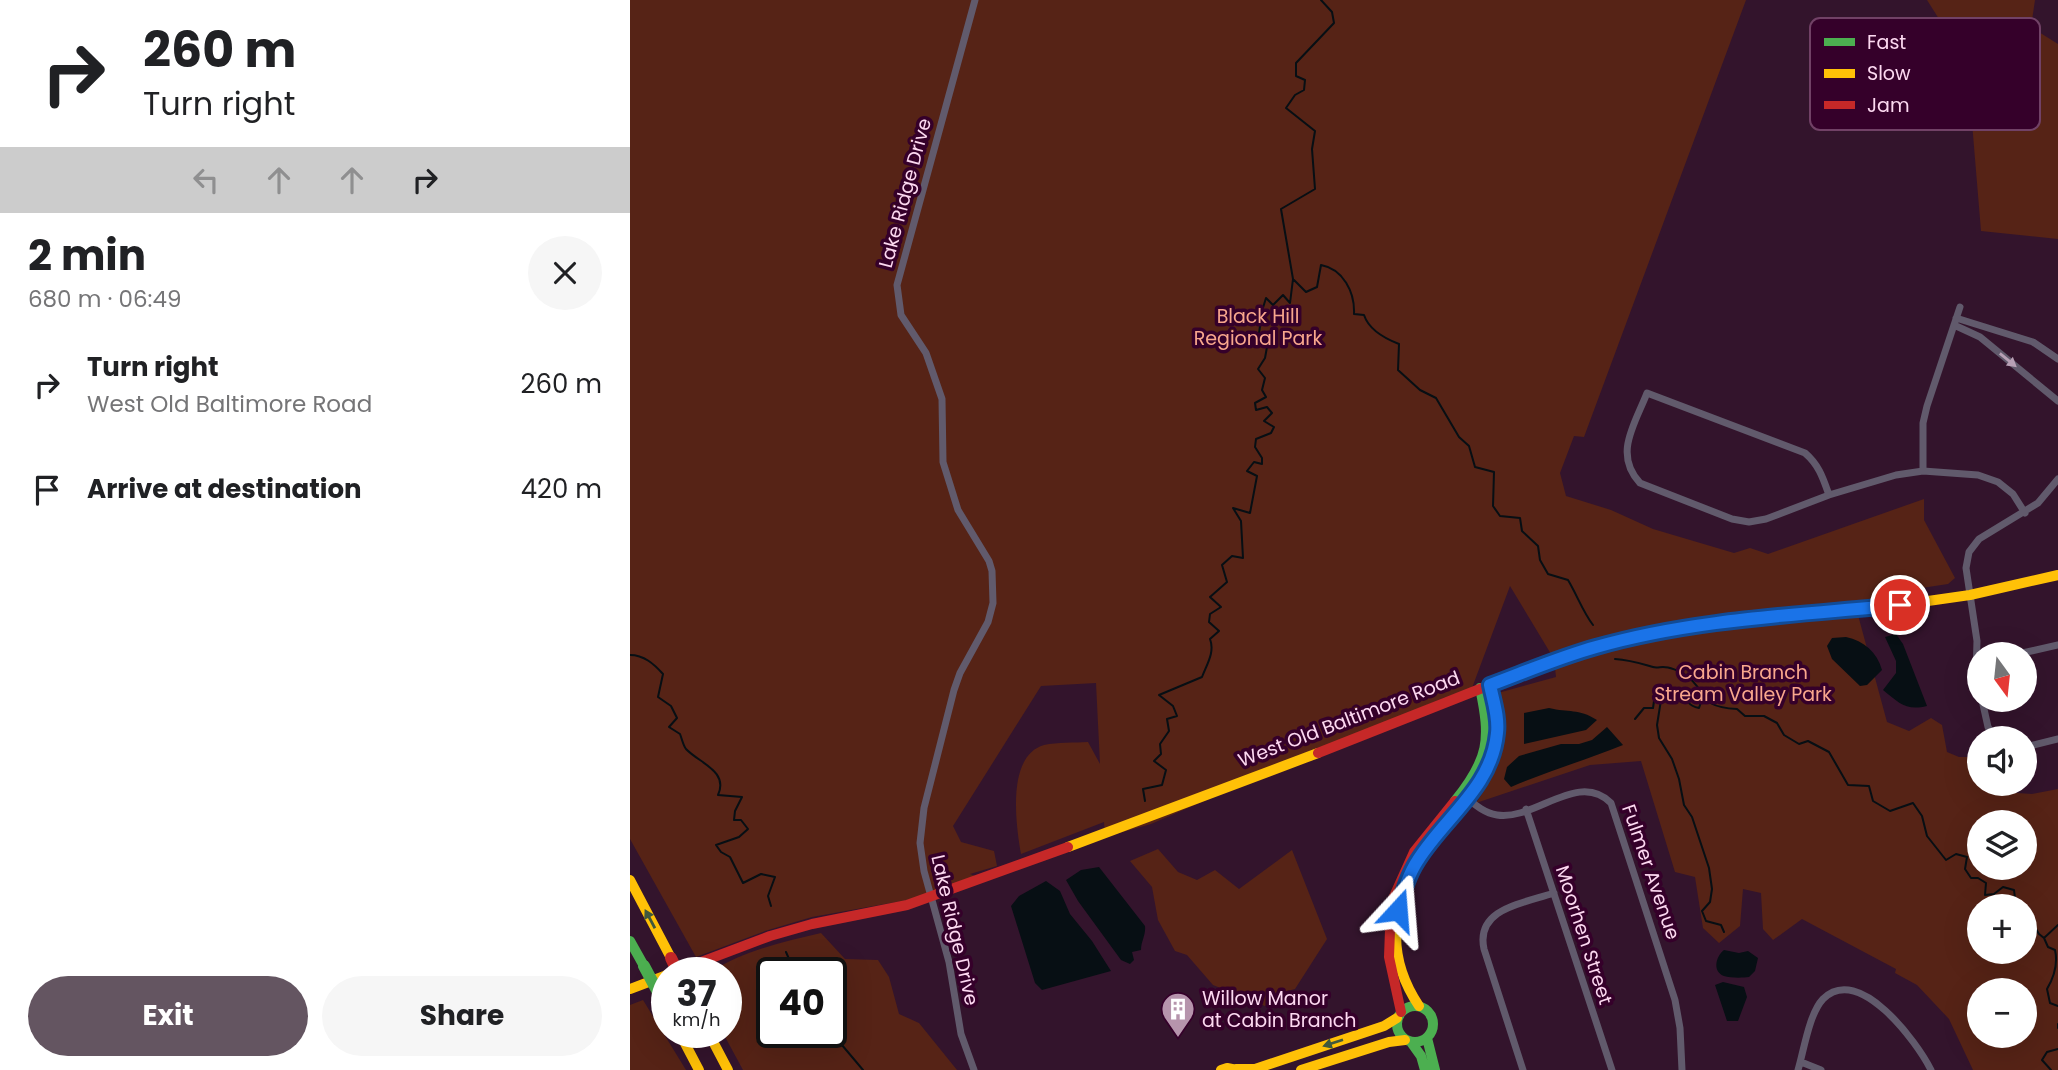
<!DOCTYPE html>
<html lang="en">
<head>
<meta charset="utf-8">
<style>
	body { margin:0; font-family:Poppins,sans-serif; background:#f6f6f6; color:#202124; height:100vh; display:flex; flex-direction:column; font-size:26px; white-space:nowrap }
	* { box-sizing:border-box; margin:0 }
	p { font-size:23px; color:#757577 }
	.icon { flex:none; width:38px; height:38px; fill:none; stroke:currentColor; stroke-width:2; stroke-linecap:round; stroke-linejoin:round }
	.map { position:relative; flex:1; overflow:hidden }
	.side { display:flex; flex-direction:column; background:#fff; width:630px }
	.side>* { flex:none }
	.banner { background:#fff; color:#202124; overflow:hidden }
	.needle { width:46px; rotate:165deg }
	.controls { position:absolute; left:1337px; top:642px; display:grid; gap:14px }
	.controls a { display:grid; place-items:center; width:70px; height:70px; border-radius:50%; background:#fff; box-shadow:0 7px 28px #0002; font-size:35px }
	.speed { position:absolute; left:21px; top:957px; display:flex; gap:14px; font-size:35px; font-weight:700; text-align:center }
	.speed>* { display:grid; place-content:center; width:91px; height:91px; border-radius:50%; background:#fff; box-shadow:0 7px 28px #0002; line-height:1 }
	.speed small { font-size:18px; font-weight:400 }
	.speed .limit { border:4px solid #111; border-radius:10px; background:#fff; color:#111 }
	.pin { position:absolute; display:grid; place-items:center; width:60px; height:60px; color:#fff; margin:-30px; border:4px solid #fff; border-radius:50%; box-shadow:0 2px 7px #0007 }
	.me { position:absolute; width:77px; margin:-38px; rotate:19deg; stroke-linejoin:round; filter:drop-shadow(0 0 5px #0008) }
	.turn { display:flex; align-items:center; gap:24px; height:147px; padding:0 28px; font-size:32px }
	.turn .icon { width:91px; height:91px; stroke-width:2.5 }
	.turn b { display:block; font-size:49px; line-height:60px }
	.lanes { display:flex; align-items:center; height:66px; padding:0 28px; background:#0003; justify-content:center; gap:35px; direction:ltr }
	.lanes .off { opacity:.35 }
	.round { display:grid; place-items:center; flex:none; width:74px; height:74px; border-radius:37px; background:#f6f6f6 }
	.head { display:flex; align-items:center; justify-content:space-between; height:119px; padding:0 28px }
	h1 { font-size:42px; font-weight:700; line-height:52px }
	.button { display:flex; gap:14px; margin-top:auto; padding:14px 28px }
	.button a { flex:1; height:80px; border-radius:42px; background:#645561; color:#fff; font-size:28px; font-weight:700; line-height:80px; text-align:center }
	.button a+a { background:#f6f6f6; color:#202124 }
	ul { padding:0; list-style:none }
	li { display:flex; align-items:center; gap:21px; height:105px; padding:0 28px }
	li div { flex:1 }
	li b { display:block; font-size:26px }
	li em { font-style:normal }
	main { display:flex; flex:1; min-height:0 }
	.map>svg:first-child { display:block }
	.green { fill:#562316; fill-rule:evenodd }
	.water { fill:#070f14 }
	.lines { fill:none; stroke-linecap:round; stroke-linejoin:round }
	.stream { stroke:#070f14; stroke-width:2 }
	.street { stroke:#615a6c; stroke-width:7 }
	.fast { stroke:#4caf50; stroke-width:10 }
	.slow { stroke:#ffc107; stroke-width:10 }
	.jam { stroke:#c62828; stroke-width:10 }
	.fast-bridge { stroke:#4caf50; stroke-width:12 }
	.jam-bridge { stroke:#c62828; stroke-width:12 }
	.oneway { fill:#b7a0b5 }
	.oneway2 { fill:#40583d }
	.route-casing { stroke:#114b97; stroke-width:18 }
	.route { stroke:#1a73e8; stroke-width:12 }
	.labels { text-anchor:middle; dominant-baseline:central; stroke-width:7; stroke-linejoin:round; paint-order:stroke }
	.street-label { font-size:19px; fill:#fdd9f1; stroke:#35002a }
	.park-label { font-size:19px; fill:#f9a78d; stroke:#35002a }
	.poi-label { font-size:19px; fill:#fdd9f1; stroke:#35002a; text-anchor:start }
	.key { fill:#35002a; stroke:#714166; stroke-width:2 }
	.key-label { font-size:19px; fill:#fdd9f1 }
</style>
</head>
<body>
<main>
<section class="side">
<div class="banner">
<div class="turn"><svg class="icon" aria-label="right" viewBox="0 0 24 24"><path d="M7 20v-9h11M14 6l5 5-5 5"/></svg><div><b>260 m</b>Turn right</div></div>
<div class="lanes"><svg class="icon off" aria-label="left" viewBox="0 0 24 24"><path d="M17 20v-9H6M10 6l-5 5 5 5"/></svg><svg class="icon off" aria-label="ahead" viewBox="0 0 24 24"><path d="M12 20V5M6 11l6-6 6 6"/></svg><svg class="icon off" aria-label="ahead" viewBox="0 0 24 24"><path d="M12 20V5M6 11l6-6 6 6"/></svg><svg class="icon" aria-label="right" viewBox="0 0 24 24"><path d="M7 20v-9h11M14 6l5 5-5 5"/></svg></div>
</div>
<div class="head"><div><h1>2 min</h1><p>680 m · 06:49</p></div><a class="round"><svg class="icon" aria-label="close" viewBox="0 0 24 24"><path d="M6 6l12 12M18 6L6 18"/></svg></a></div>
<ul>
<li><svg class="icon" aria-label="right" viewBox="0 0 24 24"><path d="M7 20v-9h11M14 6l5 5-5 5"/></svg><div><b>Turn right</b><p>West Old Baltimore Road</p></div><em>260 m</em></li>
<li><svg class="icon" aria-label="arrive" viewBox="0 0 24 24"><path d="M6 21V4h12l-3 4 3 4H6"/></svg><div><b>Arrive at destination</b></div><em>420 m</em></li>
</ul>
<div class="button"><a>Exit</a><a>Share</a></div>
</section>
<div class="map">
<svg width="1428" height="1070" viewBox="0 0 1428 1070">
	<rect width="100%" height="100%" fill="#33142c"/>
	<path class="green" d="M 0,0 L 1116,0 L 954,437 L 944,436 L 930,473 L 936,496 L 981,510 L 1023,529 L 1104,553 L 1120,548 L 1138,554 L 1294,499 L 1294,520 L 1325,578 L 1318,584 L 1265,592 L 1225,604 L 1257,722 L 1279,731 L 1301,718 L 1312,725 L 1317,752 L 1329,757 L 1349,757 L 1349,784 L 1372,784 L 1373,792 L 1402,794 L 1428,789 L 1428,1070 L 1343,1070 L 1319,1019 L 1287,985 L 1265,973 L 1266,969 L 1172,919 L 1143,940 L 1133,929 L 1131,893 L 1113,889 L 1110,926 L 1089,943 L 1073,928 L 1065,877 L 1045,872 L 1011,761 L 960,765 L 846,803 C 874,761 880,743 868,693 L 926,677 L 924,659 L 880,586 L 842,688 L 813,698 L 521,824 L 475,837 L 474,822 L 391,854 C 386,825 376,756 414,745 C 428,742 444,743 458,742 L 470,764 L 466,683 L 411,686 L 323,826 L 331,842 L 364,851 L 367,866 L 340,874 L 350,878 L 283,899 L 182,917 L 135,931 L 66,957 L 0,839 ZM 1349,822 L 1395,822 L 1395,868 L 1349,868 ZM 1349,906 L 1395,906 L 1395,952 L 1349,952 ZM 1349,990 L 1395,990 L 1395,1036 L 1349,1036 Z
		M 1297,0 L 1405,0 L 1401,27 L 1428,44 L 1428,239 L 1351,231 L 1335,38 L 1316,30 Z
		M 528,849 L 548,872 L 567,880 L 585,870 L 609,889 L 662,850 L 697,939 L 665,989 L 650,993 L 635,1006 L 583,985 L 557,955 L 545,951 L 528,920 L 522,887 L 500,861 Z
		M 191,933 L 215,959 L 248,960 L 259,977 L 269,1014 L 289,1023 L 327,1070 L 113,1070 L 93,1033 L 96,1032 L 96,973 L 79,973 C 112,951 153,942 191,933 ZM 142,973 L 201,973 L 201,1032 L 142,1032 Z
		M 13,1000 L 56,1070 L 0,1070 L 0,1005 Z"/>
	<path class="water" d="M 1266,634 L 1273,644 L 1297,706 C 1276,711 1269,703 1253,690 L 1266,673 L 1266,661 L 1255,637 Z
		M 1216,637 C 1234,641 1247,652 1252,670 L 1237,685 L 1230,686 L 1202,659 L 1197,646 L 1202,638 Z
		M 919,708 C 939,713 948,708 967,720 L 956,730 L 894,744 L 894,713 Z
		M 977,727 L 993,745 C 956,760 918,771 881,787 L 874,779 L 877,767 L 889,756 L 931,744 L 949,744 L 962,740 Z
		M 469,867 L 515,926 C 516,935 511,941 511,950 L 502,952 L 504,960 L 500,964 L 491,960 L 448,901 L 436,880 L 451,870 Z
		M 416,881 L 430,891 L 440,914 L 462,941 L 481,971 L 412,990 L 405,983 L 381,906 L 389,896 Z
		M 1094,950 L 1109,953 L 1118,951 L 1128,958 L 1125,971 L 1119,977 C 1112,978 1100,978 1094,976 C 1081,971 1087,955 1094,950 Z
		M 1093,982 L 1114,987 L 1117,997 L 1108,1021 L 1097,1021 L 1085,985 Z"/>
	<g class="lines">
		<path class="stream" d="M 664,280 L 676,292 L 687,287 L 691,265 C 713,269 725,292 724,314 L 734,315 C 739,330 756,339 769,344 L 768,370 L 790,390 L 806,398 L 829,437 L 839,446 L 845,467 L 864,472 L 863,506 L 870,516 L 890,518 L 892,531 L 908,546 L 910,560 L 918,574 L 938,580 C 947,595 953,612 963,625
			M 0,655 C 14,655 24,664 33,674 L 28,697 L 41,706 L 47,718 L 39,727 L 50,734 C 52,739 53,745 56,749 C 69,763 99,771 88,795 L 112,797 L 105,811 L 104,820 L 111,820 L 118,829 L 109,837 L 86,845 L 91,852 L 100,857 L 113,883 L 131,874 L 145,877 L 138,896 L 141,906
			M 985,659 C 1000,660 1009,663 1023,667 C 1026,668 1030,667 1033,667 C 1039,667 1050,671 1054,674 C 1080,691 1065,707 1107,709 L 1115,716 L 1134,716 L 1147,723 L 1154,735 L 1169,744 L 1178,741 L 1199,752 L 1218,785 L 1239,786 L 1243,801 L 1260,811 L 1283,803 L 1292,816 L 1297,836 L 1316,860 L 1326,854 L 1337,857 L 1335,869 L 1341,878 L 1348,878 L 1356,883 L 1355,895 L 1364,894 L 1373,887 L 1384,890 L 1386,906
			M 1031,700 L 1027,725 L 1029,738 L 1042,759 L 1049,779 L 1054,805 L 1062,817 L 1079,868 L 1082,889 L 1080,902 L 1072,911 L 1076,921 L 1091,925 L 1094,932
			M 1005,719 L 1014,708 L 1023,708 L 1024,701 L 1036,700 L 1039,693 L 1045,696 L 1054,690 C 1056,700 1058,706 1069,708 L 1072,699
			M 515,801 L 513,789 L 532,785 L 536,770 L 524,761 L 531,754 L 530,744 L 539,731 L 537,719 L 547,716 L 543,706 L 529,695 L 572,677 C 577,664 585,652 580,639 L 589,631 L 579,622 L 580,614 L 591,607 L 580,597 L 597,582 L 592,565 L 602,556 L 613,558 L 611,521 L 603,508 L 620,513 L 627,476 L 617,471 L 624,462 L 632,464 L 632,458 L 625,447 L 626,439 L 641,433 L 644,427 L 634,421 L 642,413 L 637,407 L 626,410 L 625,403 L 636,397 L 632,390 L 635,378 L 628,369 L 635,358 L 637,347 L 628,341 L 632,311 L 636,298 L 643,305 L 653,295 L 660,303 L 663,279 L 651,209 L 685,189 L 682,149 L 685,131 L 656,108 L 665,95 L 674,90 L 675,80 L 666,76 L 666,63 L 704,23 L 702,12 L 691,0
			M 1395,918 L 1400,919 L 1409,934 L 1414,938 L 1428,925
			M 1414,938 L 1418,947 L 1425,950 C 1428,963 1424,977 1417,989 L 1420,1003 L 1428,1006
			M 156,952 L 165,973
			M 1428,1024 L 1428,1028
			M 201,1032 L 233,1070
			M 1421,1070 L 1412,1060 L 1417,1052 L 1428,1049"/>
		<path class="street" d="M 1326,318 L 1403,342 L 1428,359
			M 1324,325 L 1350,337 L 1428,401
			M 1293,471 L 1293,423 L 1297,406 L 1330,307
			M 1199,495 C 1193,478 1189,465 1175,453 L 1017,393 C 1005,424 983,454 1010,483 L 1102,519 L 1119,522 L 1136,519 L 1199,495 L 1266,475 L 1293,471 L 1348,475 L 1368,482 L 1383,494 L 1395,513
			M 1388,654 L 1428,645
			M 1349,691 L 1346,673 L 1347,641 L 1336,568 L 1339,552 L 1349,539 L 1408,503 L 1428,479
			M 1352,700 L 1358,727 L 1365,738
			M 1395,747 L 1428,739
			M 834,796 C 844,804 854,813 867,815 C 905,821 948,770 981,803 L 1045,1000 L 1050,1028 L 1052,1070
			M 896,809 L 982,1070
			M 1171,1062 L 1191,1070
			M 344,1070 L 331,1034 L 319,962 L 294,871 L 290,843 L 294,808 L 324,690 L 330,673 L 358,622 L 363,603 L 362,571 L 359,561 L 328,510 L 313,462 L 312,399 L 296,353 L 271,315 L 267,285 L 345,0
			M 893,1070 L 854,949 C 845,908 895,903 924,893
			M 1168,1070 C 1174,1050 1179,1014 1193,999 C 1229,963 1287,1042 1301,1070"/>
		<path class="fast" d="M 825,801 C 859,759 861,740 850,688
			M 0,941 L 14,966
			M767 1024a18 18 0 1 1 36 0a18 18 0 1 1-36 0Z
			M 797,1038 L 805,1070
			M 781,1042 L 791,1056 L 795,1070"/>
		<path class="slow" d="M 1128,620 L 1270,605 L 1340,595 L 1428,575
			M 438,847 L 688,753
			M 0,880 L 41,958
			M 0,989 L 37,975
			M 30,996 L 37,1009
			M 789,1006 C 743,937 773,878 819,821 C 834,802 854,783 862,759 C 870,735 866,709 860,685
			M 49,1032 L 69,1070
			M 78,1032 L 98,1070
			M 606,1069 L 625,1069 L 754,1026 L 767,1018
			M 591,1070 L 597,1068 L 607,1070
			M 671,1070 L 759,1042 L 775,1040"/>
		<path class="jam" d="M 688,753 L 860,685 L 964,647 L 1059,627 L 1128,620
			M 42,973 L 140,936 L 182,924 L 277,905 L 438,847
			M 771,1012 L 759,957 L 761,903 L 784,852 L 825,801"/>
		<path class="fast-bridge" d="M 14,966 L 30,996"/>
		<path class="jam-bridge" d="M 41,958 L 48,973"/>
	</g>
	<defs><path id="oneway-solid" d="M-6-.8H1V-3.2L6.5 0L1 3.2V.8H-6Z" transform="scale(1.75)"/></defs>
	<use class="oneway" href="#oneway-solid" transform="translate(1378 360) rotate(39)"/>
	<g class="oneway2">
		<use href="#oneway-solid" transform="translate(20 919) rotate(-118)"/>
		<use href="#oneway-solid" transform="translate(703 1043) rotate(162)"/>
	</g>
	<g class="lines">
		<defs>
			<path id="route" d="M 768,910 C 773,893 778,875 788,860 C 815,817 862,787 867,733 C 869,717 863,700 860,685 C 895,672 930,657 966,647 C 1064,619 1169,615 1270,605"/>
		</defs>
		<use href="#route" class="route-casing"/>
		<use href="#route" class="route"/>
	</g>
	<defs>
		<symbol id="building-pin" viewBox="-11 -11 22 30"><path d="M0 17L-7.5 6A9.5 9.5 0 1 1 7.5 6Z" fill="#b694ac" stroke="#35002a"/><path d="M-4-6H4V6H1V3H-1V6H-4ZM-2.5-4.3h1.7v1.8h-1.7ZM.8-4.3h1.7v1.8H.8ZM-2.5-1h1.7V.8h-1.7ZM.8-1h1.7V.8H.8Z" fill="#fff"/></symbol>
	</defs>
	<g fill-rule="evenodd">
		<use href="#building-pin" x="529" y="990" width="38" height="52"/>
	</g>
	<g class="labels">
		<g class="street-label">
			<text transform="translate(275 193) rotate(-75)">Lake Ridge Drive</text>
			<text transform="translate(719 719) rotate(-21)">West Old Baltimore Road</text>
			<text transform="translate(1021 872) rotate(71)">Fulmer Avenue</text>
			<text transform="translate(325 930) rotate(77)">Lake Ridge Drive</text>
			<text transform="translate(954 935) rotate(72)">Moorhen Street</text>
		</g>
		<g class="park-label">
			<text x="628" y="316">Black Hill<tspan x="628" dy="22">Regional Park</tspan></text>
			<text x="1113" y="672">Cabin Branch<tspan x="1113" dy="22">Stream Valley Park</tspan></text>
		</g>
		<g class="poi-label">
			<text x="572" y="998">Willow Manor<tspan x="572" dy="22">at Cabin Branch</tspan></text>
		</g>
	</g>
	<rect x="1180" y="18" width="230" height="112" rx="10" class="key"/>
	<rect x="1194" y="38" width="31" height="8" fill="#4caf50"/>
	<rect x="1194" y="69" width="31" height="9" fill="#ffc107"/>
	<rect x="1194" y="101" width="31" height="8" fill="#c62828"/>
	<g class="key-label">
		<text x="1237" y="49">Fast</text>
		<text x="1237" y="80">Slow</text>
		<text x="1237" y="112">Jam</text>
	</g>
</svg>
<div class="controls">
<a><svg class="needle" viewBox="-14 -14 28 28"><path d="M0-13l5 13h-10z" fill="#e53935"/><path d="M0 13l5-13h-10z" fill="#757577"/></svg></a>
<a><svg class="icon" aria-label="sound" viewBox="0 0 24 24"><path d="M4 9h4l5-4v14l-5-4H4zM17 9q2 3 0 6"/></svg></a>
<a><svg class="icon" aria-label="layers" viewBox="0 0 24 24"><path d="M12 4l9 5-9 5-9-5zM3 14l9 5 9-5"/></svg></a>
<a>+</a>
<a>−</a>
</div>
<div class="speed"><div>37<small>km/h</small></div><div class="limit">40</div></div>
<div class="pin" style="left:1270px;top:605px;background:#d93025"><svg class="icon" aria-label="arrive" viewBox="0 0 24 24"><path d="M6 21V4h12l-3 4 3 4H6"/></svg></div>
<svg class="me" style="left:768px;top:910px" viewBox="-20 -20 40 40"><path d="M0-17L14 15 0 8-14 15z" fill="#1a73e8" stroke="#fff" stroke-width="4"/></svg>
</div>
</main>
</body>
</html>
